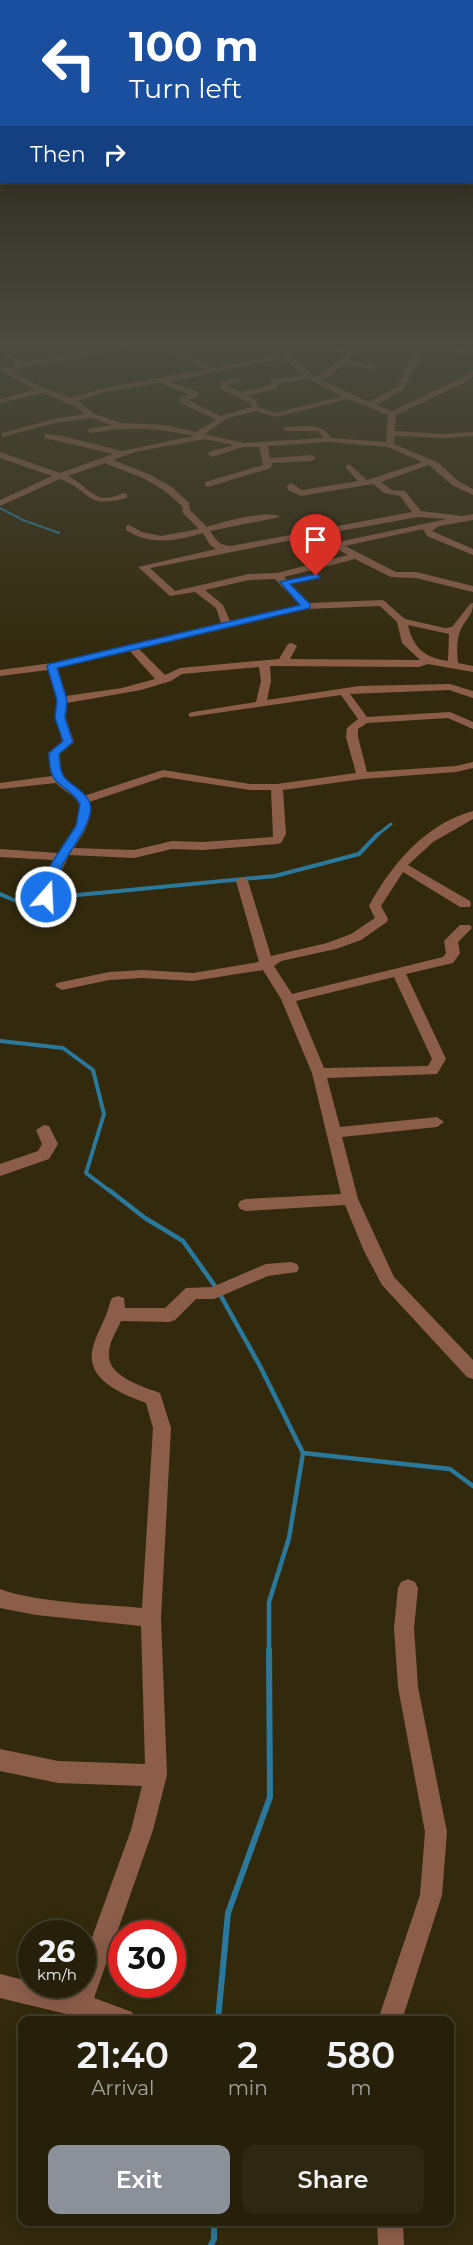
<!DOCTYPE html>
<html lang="en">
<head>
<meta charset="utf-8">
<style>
	body { margin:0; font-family:Montserrat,sans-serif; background:#2e2813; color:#f1f3f6; height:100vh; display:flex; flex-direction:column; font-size:22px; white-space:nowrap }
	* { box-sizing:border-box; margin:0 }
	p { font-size:20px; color:#a4a39c }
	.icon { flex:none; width:33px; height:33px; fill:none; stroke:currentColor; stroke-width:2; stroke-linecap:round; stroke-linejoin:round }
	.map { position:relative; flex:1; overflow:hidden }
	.details { position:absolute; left:18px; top:2016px; width:436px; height:210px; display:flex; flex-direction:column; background:#26200a; border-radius:12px; box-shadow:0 3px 15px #0003,0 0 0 2px #423e2b }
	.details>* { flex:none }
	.guide { position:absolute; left:0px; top:0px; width:474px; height:183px; box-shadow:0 3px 15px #0003,0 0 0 2px #423e2b; background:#1a4fa0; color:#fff; overflow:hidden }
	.speed { position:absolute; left:18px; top:1920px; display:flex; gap:12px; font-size:30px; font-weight:700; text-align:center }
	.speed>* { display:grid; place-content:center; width:78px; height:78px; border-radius:50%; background:#26200a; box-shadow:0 3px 15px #0003,0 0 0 2px #423e2b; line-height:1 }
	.speed small { font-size:15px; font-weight:400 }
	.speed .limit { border:9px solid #d22; background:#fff; color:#111 }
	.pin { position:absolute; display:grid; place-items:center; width:51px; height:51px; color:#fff; margin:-62px -26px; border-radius:50% 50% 50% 0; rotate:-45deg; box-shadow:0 0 6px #0007 }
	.pin .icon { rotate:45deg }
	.me { position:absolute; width:66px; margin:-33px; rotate:19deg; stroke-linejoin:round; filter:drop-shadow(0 0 4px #0008) }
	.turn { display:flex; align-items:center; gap:21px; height:126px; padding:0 30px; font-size:27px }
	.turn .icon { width:78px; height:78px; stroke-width:2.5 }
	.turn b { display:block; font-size:42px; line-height:51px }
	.then { display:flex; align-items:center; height:57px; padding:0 30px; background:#0003; gap:12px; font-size:22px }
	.eta { display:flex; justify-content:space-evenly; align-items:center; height:102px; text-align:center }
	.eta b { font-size:36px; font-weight:600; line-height:42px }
	.cta { display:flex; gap:12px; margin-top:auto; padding:12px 30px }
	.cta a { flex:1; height:69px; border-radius:12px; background:#8c9099; color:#fff; font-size:24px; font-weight:600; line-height:69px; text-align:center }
	.cta a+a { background:#2e2813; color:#f1f3f6 }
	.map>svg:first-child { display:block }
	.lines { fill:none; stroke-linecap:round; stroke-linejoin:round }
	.stream-far4 { stroke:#2a799c; stroke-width:2 }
	.stream-far3 { stroke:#2a799c; stroke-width:3 }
	.stream-far2 { stroke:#2a799c; stroke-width:4 }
	.stream-far1 { stroke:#2a799c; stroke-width:4.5 }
	.stream { stroke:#2a799c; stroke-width:6 }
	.minor { fill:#8c5e49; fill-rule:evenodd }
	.route { fill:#1a73e8; stroke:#114b97; stroke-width:1.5 }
</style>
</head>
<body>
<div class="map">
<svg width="473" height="2245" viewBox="0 0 473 2245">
	<rect width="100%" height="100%" fill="#332a0d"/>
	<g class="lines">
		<path class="stream-far4" d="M 0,508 L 23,520 L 59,533"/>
		<path class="stream-far3" d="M 376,836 L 391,824"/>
		<path class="stream-far2" d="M 0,894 L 16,901 L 275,876 L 359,854 L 378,834
			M 0,1041 L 63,1048 L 93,1070 L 104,1114 L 86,1173 L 111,1192"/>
		<path class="stream-far1" d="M 109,1190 L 145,1218 L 183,1241 L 217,1289 L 260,1366 L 303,1453 L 289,1538 L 269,1602 L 269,1652
			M 303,1453 L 450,1469 L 473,1486"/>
		<path class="stream" d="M 218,2020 L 228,1913 L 270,1797 L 269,1650
			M 211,2245 L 214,2239 L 214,2222"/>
		<path class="minor" d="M 120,346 L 136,346 L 10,370 L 38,385 L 71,398 L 104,388 L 207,369 L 157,346 L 165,346 L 215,368 L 284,353 L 275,346 L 283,346 L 293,352 L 291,356 L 315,377 L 326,371 L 347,353 L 323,351 L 310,346 L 352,349 L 355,346 L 362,346 L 349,359 L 375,366 L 375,370 L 345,363 L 332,375 L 321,380 L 369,402 L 397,387 L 418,346 L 473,349 L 473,353 L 424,350 L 403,390 L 376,405 L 392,411 L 463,377 L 473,370 L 473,376 L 469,381 L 396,415 L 395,431 L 444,434 L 473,432 L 473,436 L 444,438 L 395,436 L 394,444 L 439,463 L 458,481 L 473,489 L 473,495 L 452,485 L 429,465 L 381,482 L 392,490 L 405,491 L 421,511 L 462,516 L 473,514 L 473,520 L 439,526 L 432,531 L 473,549 L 473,555 L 427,536 L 423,529 L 345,546 L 396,572 L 416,572 L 473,586 L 473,592 L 416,578 L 391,577 L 355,559 L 284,577 L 309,603 L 383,600 L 405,619 L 445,628 L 452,627 L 470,604 L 473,603 C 473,616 466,618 461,629 C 456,639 457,652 458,663 L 473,666 L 473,672 L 428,664 L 419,667 L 270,666 L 271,681 L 267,700 L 359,686 L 450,684 L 473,691 L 473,698 L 449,690 L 350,694 L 367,717 L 450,712 L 473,722 L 473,729 L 448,718 L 367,723 L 358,729 L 358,737 L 367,772 L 456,766 L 473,762 L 473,768 L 456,772 L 362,779 L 283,790 L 286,834 L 281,843 L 277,844 L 203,850 L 172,849 L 134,858 L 69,855 L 41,916 L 36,917 L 30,913 L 53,860 L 0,857 L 0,849 L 58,853 C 65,842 87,815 77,801 C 73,794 62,790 56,783 L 0,789 L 0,783 L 52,776 L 48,753 L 62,741 L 56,718 L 57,700 L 48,670 L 0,676 L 0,670 L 52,663 L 221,623 L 216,608 L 195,592 L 170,596 L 138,567 L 216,549 L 210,545 L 203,533 C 175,541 151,546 126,530 L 126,526 L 129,525 L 142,532 L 161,536 L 199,529 L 183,513 L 182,506 L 165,491 L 145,479 L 105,463 L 68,476 C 80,481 93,498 105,498 C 111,498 118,495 124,493 L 127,494 L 127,498 C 83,509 94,492 60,479 L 0,506 L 0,500 L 52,476 L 0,458 L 0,452 L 60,473 L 113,454 L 45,438 L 45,434 L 63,436 L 122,451 L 194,436 C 157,428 128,426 91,433 L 87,431 L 88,429 L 111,425 L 92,418 L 55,423 L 2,437 L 2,433 L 54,419 L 85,414 L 75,406 L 42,393 L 0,403 L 0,399 L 35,390 L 0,370 L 0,365 L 9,369 L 16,364 L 0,352 L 0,347 L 22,362 ZM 283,358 L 304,376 L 270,380 L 271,385 L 240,392 L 227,385 L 240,382 L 240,378 L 220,382 L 220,389 L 250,403 L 251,407 L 220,416 L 188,400 L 198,396 L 198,392 L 169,382 ZM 309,379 L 342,396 L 276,413 L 258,407 L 256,400 L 246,396 L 277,389 L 280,383 ZM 159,383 L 188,394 L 179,398 L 179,402 L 216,420 L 196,432 L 165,425 L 121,423 L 95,414 L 78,401 L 105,392 ZM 348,399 L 388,415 L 386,442 L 331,438 C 322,421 303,427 286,427 L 282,429 L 286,431 L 318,431 L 323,438 L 244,443 L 205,434 L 228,418 L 255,411 L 276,417 ZM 205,439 L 233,445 L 209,452 L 208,454 L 212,457 L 243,447 L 259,447 L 263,465 L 205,482 L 205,486 L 208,487 L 271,468 L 272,463 L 312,461 L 316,458 L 312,455 L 270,458 L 268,446 L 328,442 L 388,447 L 422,462 L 367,480 L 349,464 L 345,467 L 358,481 L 302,490 L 291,483 L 287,486 L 288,490 L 301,496 L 373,484 L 384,493 L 400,496 L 412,512 L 231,546 C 219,545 217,541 210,531 L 280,517 C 269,509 222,522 207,527 L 190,510 L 189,503 L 172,487 L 151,475 L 113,460 L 135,452 ZM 418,517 L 447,519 L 338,542 L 324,534 ZM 313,536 L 348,555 L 277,573 L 249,574 L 175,591 L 150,568 ZM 275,579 L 300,605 L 230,621 L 223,605 L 205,590 L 249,580 ZM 380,606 L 397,622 L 402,643 L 420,660 L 290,659 L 297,646 L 292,643 L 288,644 L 279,659 L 180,668 L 165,675 L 139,649 L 307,609 ZM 408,625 L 449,634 L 448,661 C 425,658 413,648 408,625 ZM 130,651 L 155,679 L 122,688 L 66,696 L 58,668 ZM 259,667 L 261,681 L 256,702 L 193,712 L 189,713 L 189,717 L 341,695 L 358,719 L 347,728 L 346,737 L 356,773 L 277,784 L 250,784 L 163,770 L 84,796 L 66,780 L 61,770 L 60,754 L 74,742 L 66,718 L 67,703 L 141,690 L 171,681 L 182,674 ZM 164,777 L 250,790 L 271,790 L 273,837 L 203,842 L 172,841 L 134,850 L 74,848 C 83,834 94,819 89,802 Z
			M 473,811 L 473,819 L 433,842 L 408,865 L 470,901 L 471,904 L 470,907 L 460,907 L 403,872 L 381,906 L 388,919 L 387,922 L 361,940 L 336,949 L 281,961 L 274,966 L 292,994 L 443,957 L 446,953 L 444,941 L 460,925 L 470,925 L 472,928 L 458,942 L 460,953 L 453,963 L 406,974 L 446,1059 L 437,1074 L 327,1078 L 340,1127 L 437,1117 L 444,1122 L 437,1127 L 342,1137 L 358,1199 L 394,1277 L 473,1360 L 473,1379 L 467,1377 L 382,1285 L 364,1251 L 345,1205 L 246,1211 L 240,1209 L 238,1205 L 240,1201 L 246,1199 L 341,1194 L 312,1073 L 281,999 L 263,970 L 193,981 L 142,978 L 109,980 L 62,990 L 55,986 L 57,983 L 109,972 L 142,970 L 193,973 L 259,962 L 236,881 L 242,877 L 248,881 L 271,956 L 327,943 L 351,934 L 375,918 L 369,906 C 391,865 425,824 473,811 ZM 394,977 L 432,1059 L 428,1066 L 324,1068 L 296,1001 Z
			M 44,1125 L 49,1126 L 58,1144 L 49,1159 L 0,1176 L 0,1164 L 38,1151 L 42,1144 L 36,1130 Z
			M 291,1262 L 297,1264 L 299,1268 L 297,1272 L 268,1276 L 214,1299 L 196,1299 L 175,1320 L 169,1322 L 121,1321 C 116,1332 108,1344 109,1356 C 109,1377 144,1387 160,1393 L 171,1428 L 161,1618 L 167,1775 L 153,1830 L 94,1998 L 132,2012 L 136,2020 L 91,2020 L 0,1998 L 0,1974 L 32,1982 L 32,1984 L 44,1984 L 73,1991 L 75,1984 L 82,1984 L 82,1965 L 131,1830 L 142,1786 L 58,1783 L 0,1771 L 0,1749 L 58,1761 L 145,1764 L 141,1626 L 36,1615 L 0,1608 L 0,1589 C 37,1603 101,1604 142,1608 L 153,1428 L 146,1403 C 123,1394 84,1380 93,1347 C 97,1332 106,1319 110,1303 L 112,1298 L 118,1296 L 124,1298 L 125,1308 L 165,1308 L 186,1288 L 212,1287 L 266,1264 Z
			M 408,1579 L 415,1582 L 418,1588 L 414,1628 L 418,1687 L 447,1832 L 442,1895 L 402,2020 L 378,2020 L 420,1895 L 425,1832 L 398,1687 L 394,1628 L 398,1588 L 401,1582 Z
			M 377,2222 L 403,2222 L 404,2245 L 378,2245 Z"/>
	</g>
	<linearGradient id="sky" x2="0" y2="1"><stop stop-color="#1c1707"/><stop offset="0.52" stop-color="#4a4a40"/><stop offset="1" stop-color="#4a4a40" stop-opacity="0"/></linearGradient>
	<rect width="473" height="660" fill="url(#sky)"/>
	<path class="route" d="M 316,574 L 320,576 L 319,578 L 290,584 L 310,604 L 310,608 L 57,668 L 67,700 L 65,718 L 73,742 L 59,754 C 60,788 72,777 88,799 C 100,816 69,850 62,866 C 58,876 55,887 52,897 L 50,900 L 42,900 L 40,897 L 51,864 L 76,826 L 80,804 C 65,780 49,791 49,753 L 63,741 L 55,718 L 57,700 L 47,666 L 49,664 L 300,605 L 280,582 Z"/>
</svg>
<div class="speed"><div>26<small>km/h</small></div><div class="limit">30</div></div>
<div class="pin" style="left:316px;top:576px;background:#d93025"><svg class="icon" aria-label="arrive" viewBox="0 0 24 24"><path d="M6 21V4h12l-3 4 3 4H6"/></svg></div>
<svg class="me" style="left:46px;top:897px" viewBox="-20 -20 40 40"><circle r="17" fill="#1a73e8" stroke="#fff" stroke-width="3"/><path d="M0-11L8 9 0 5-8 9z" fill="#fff"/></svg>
<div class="guide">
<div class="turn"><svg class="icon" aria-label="left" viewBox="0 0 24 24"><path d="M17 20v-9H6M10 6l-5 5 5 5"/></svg><div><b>100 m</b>Turn left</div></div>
<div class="then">Then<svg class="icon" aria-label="right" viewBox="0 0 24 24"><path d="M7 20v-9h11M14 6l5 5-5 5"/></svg></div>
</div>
<section class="details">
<div class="eta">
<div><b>21:40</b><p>Arrival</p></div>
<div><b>2</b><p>min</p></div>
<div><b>580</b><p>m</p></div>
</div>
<div class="cta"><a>Exit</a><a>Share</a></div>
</section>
</div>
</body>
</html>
